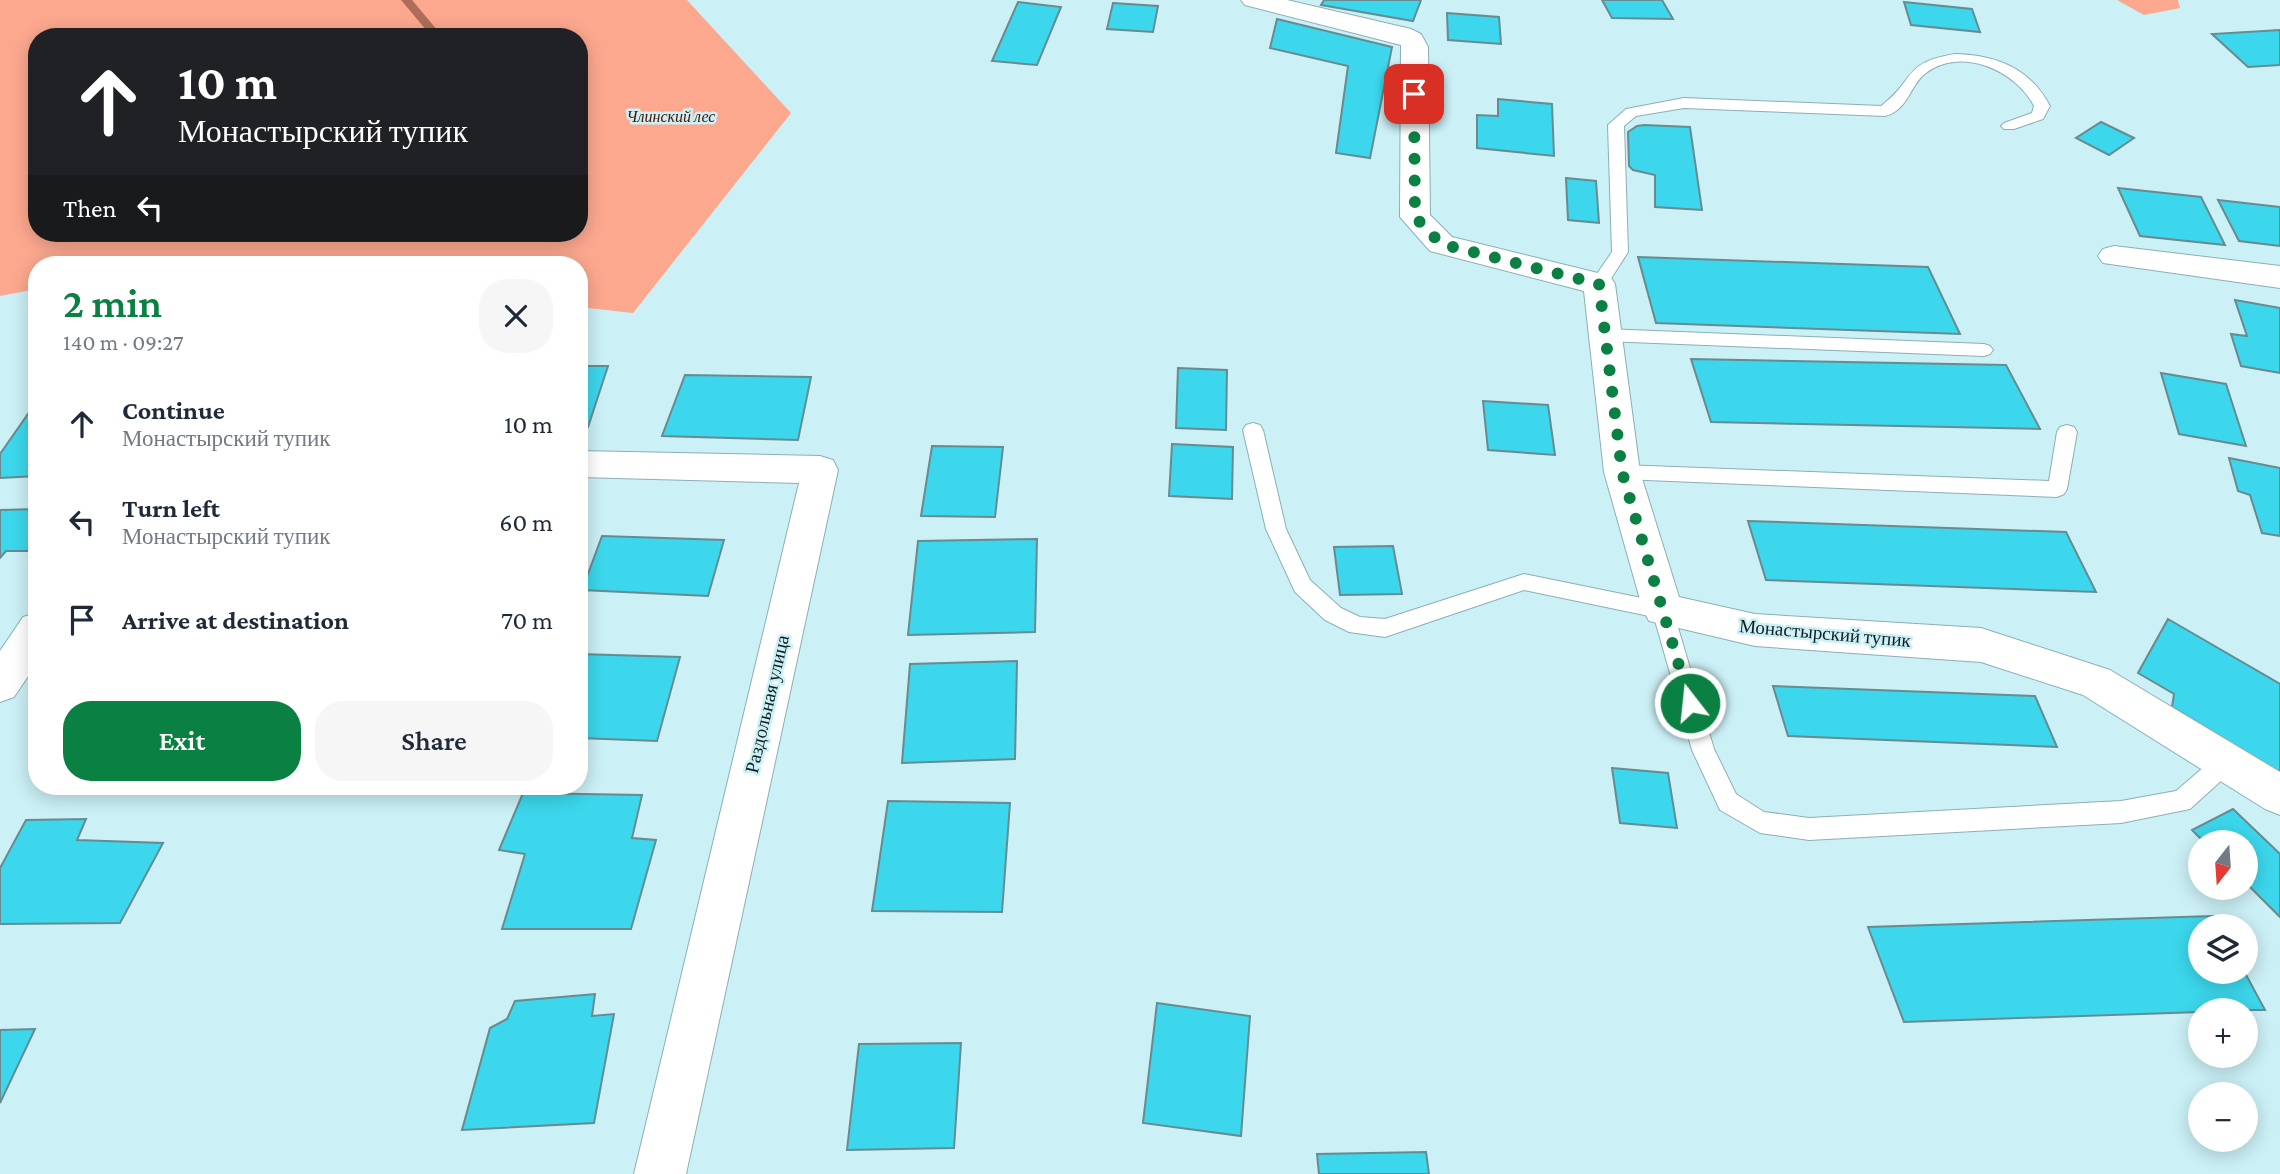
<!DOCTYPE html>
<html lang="en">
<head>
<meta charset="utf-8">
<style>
	body { margin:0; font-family:"Crimson Pro",serif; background:#f6f6f7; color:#1f2937; height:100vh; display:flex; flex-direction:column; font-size:26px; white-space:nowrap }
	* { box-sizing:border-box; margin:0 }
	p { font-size:23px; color:#747a83 }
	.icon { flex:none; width:38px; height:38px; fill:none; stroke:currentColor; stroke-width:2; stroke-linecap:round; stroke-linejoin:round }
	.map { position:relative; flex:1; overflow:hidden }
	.side { position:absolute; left:28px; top:256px; width:560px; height:539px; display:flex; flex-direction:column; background:#fff; border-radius:28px; box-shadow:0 4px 18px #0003 }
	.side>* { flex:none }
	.top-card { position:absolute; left:28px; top:28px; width:560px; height:214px; border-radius:28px; box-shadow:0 4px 18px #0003; background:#202124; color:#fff; overflow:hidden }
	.needle { width:46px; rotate:197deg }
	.controls { position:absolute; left:2188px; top:830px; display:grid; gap:14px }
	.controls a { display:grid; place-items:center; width:70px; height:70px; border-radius:50%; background:#fff; box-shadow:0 4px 18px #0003; font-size:35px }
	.pin { position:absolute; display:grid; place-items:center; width:60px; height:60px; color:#fff; margin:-30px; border-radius:14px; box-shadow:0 4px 10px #0006 }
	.me { position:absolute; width:77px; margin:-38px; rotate:344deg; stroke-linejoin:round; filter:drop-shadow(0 0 5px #0008) }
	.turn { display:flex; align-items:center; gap:24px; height:147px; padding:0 35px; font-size:32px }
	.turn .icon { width:91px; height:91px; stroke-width:2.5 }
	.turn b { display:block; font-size:49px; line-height:60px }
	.then { display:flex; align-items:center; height:66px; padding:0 35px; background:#0003; gap:14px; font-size:26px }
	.round { display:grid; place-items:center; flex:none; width:74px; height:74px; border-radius:28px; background:#f6f6f7 }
	.overview { display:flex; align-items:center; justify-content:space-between; height:119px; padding:0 35px }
	h1 { font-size:42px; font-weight:600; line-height:52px; color:#0b8043 }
	.primary-button { display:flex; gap:14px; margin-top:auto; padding:14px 35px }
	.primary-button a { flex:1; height:80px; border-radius:28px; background:#0b8043; color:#fff; font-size:28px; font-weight:600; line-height:80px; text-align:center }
	.primary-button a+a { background:#f6f6f7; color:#1f2937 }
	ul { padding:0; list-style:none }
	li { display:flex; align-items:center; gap:21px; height:98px; padding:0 35px }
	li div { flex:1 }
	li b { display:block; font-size:26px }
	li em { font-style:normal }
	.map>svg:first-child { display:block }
	.green { fill:#fca88f; fill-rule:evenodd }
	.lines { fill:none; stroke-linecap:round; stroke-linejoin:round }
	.stream { fill:#ad6d59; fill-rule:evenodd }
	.building { fill:#3cd7ec; stroke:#688b90; stroke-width:2 }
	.lane-casing { stroke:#8bafb5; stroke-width:2 }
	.street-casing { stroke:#8bafb5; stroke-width:2 }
	.lane { fill:#fff; fill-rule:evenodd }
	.street { fill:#fff; fill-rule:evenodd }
	.route { stroke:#0b8043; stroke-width:12; stroke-dasharray:0 21.6 }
	.labels { text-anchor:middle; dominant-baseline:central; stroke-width:5; stroke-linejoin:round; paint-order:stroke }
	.far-park-label { font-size:16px; font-style:italic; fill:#4e1200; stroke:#cbf0f6 }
	.street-label { font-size:19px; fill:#0f1d1f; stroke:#cbf0f6 }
</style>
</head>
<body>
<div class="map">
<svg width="2280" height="1174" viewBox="0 0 2280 1174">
	<rect width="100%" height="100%" fill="#cbf0f6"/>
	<path class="green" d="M 0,0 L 687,0 L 791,113 L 633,313 L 579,307 L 579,264 L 219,264 L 186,260 L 166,264 L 37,264 L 37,289 L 0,296 ZM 37,37 L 579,37 L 579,233 L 37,233 Z
		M 2117,0 L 2178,0 L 2180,8 L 2144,15 Z"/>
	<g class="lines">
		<path class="stream" d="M 401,0 L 412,0 L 443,37 L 432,37 Z"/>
	</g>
	<path class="building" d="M 1324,0 L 1421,0 L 1413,21 L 1321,5 Z
		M 1602,0 L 1662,0 L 1673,19 L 1612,18 Z
		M 1018,2 L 1061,7 L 1037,65 L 992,61 Z
		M 1904,2 L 1972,9 L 1980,32 L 1911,25 Z
		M 1113,3 L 1158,6 L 1153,32 L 1107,29 Z
		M 1447,13 L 1499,17 L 1501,44 L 1448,40 Z
		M 1277,19 L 1392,47 L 1370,158 L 1336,153 L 1348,66 L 1270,48 Z
		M 2280,30 L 2280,65 L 2248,67 L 2212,34 Z
		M 1498,99 L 1552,104 L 1554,156 L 1477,148 L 1477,115 L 1498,116 Z
		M 2101,122 L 2134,138 L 2109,155 L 2076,138 Z
		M 1644,125 L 1690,127 L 1702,210 L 1655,207 L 1655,175 L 1633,170 L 1629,166 L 1628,132 L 1637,126 Z
		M 1566,178 L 1596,181 L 1599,223 L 1568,220 Z
		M 2118,188 L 2201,197 L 2225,245 L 2140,236 Z
		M 2218,200 L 2280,207 L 2280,246 L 2239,241 Z
		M 1638,257 L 1928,267 L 1960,334 L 1656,323 Z
		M 2235,300 L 2280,308 L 2280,373 L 2241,366 L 2231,334 L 2247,336 Z
		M 1691,359 L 2006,365 L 2040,429 L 1711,422 Z
		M 579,366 L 608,366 L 588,427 L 579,428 Z
		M 1178,368 L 1227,370 L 1226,430 L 1176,428 Z
		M 2161,373 L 2226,384 L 2246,446 L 2179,434 Z
		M 685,375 L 811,377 L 798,440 L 662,436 Z
		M 37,401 L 37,476 L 0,478 L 0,454 Z
		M 1483,401 L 1548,405 L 1555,455 L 1488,450 Z
		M 1172,444 L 1233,447 L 1232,499 L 1169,496 Z
		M 932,446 L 1003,447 L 995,517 L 921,516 Z
		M 2229,458 L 2280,468 L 2280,536 L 2262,533 L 2250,495 L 2238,491 Z
		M 37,509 L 37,551 L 6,551 L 0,558 L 0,510 Z
		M 1748,521 L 2066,532 L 2096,592 L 1766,580 Z
		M 602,536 L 724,540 L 708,596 L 582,590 Z
		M 1037,539 L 1035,632 L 908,635 L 918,541 Z
		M 1393,546 L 1402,594 L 1340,595 L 1334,547 Z
		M 2168,619 L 2280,684 L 2280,773 L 2172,707 L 2174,694 L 2138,673 Z
		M 579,654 L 680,657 L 657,741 L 579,738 Z
		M 1017,661 L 1015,759 L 902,763 L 910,664 Z
		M 1773,686 L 2035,696 L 2057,747 L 1788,736 Z
		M 1612,768 L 1668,773 L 1677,828 L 1620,823 Z
		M 523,793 L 642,795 L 632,838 L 656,840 L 631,929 L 502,929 L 525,854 L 499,850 Z
		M 888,801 L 1010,803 L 1002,912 L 872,911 Z
		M 2233,809 L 2280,854 L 2280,917 L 2245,882 L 2245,842 L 2204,842 L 2192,830 Z
		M 86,819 L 77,840 L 163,843 L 120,923 L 0,924 L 0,868 L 26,820 Z
		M 2213,916 L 2219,926 L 2200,926 L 2200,971 L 2244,971 L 2265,1010 L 2200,1010 L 2200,1012 L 1904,1022 L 1868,927 Z
		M 595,994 L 592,1016 L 614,1014 L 594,1123 L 462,1130 L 490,1028 L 507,1019 L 515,1001 Z
		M 1157,1003 L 1250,1016 L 1241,1136 L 1143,1123 Z
		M 35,1029 L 0,1103 L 0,1030 Z
		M 961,1043 L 954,1148 L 847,1150 L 859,1044 Z
		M 1426,1152 L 1429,1174 L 1319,1174 L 1317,1154 Z"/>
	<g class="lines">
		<defs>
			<path id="lane" d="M 1955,54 C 1996,55 2030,68 2050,106 L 2043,119 L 2014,129 L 2004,129 L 2001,126 L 2004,123 L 2032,113 L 2034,106 C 2016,71 1962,46 1926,73 C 1910,84 1909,110 1885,116 L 1684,108 L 1636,116 L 1624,126 L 1628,252 L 1605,288 L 1593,288 L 1590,284 L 1612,252 L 1608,125 L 1626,109 L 1684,98 L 1881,106 C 1917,79 1901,63 1955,54 Z
				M 1605,329 L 1984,344 L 1990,346 L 1993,350 L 1990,354 L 1984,356 L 1605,341 L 1599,339 L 1596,335 L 1599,331 Z
				M 1253,423 L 1260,425 L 1263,430 L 1286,529 L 1310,580 L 1341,608 L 1360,617 L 1385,619 L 1524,574 L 1671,604 L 1714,749 L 1736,794 L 1764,812 L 1809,818 L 2121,801 L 2176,791 L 2218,755 L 2226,752 L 2234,755 L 2238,762 L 2234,769 L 2190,809 L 2121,823 L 1809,840 L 1760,833 L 1720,810 L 1692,750 L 1654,617 L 1524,590 L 1385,637 L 1349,632 L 1325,620 L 1295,592 L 1266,529 L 1243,430 L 1246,425 Z
				M 2067,425 L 2074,427 L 2077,432 L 2067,489 L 2064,494 L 2057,497 L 1622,479 L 1615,477 L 1612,472 L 1615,467 L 1622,465 L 2049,481 L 2057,432 L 2060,427 Z"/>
			<path id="street" d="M 1241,0 L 1287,0 L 1411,29 L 1421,34 L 1428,47 L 1430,215 L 1452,237 L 1610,276 L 1615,284 L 1640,472 L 1679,597 L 1755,614 L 1981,628 L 2110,670 L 2280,772 L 2280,815 L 2265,809 L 2083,695 L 1981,662 L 1755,646 L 1649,621 L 1643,610 L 1604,472 L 1584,291 L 1430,251 L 1400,217 L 1401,45 L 1245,5 Z
				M 2114,246 L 2280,266 L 2280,288 L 2103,263 L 2098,256 L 2103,249 Z
				M 579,451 L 820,456 L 833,460 L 838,470 L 686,1174 L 634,1174 L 799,483 L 579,477 Z
				M 37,613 L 37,663 L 14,697 L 0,702 L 0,651 L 23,617 Z"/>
		</defs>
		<use href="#lane" class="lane-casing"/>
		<use href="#street" class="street-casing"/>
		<use href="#lane" class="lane"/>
		<use href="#street" class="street"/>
	</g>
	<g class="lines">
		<path class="route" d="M 1414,94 L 1415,217 L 1441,244 L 1599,284 L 1622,472 L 1690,703"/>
	</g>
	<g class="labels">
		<g class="far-park-label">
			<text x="671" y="116">Члинский лес</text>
		</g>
		<g class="street-label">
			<text transform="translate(1825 633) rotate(5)">Монастырский тупик</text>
			<text transform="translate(767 704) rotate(-77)">Раздольная улица</text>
		</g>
	</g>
</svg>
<div class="controls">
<a><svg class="needle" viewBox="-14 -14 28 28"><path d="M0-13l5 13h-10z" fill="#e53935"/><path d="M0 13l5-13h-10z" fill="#747a83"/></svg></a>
<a><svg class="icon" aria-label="layers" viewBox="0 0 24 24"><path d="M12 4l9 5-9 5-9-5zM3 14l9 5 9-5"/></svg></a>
<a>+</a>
<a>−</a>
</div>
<div class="pin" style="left:1414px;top:94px;background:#d93025"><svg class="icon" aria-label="arrive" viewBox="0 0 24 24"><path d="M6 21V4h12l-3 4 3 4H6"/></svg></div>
<svg class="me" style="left:1690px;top:703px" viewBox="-20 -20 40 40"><circle r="17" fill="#0b8043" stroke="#fff" stroke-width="3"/><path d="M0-11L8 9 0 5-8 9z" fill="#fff"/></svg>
<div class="top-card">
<div class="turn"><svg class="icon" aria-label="ahead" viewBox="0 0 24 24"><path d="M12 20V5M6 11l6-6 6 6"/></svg><div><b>10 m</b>Монастырский тупик</div></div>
<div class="then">Then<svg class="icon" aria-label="left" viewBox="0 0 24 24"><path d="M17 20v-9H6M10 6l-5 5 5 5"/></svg></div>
</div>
<section class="side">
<div class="overview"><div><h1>2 min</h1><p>140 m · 09:27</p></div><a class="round"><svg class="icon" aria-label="close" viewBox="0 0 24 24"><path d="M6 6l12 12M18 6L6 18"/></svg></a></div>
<ul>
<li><svg class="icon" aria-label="ahead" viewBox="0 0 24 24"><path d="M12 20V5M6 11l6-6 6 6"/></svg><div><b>Continue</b><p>Монастырский тупик</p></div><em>10 m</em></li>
<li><svg class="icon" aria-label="left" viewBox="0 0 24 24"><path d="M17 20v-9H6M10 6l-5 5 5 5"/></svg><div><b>Turn left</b><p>Монастырский тупик</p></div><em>60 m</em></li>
<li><svg class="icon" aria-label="arrive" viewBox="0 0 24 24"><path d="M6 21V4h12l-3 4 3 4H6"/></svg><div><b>Arrive at destination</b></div><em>70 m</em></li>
</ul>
<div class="primary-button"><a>Exit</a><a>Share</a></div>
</section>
</div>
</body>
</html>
